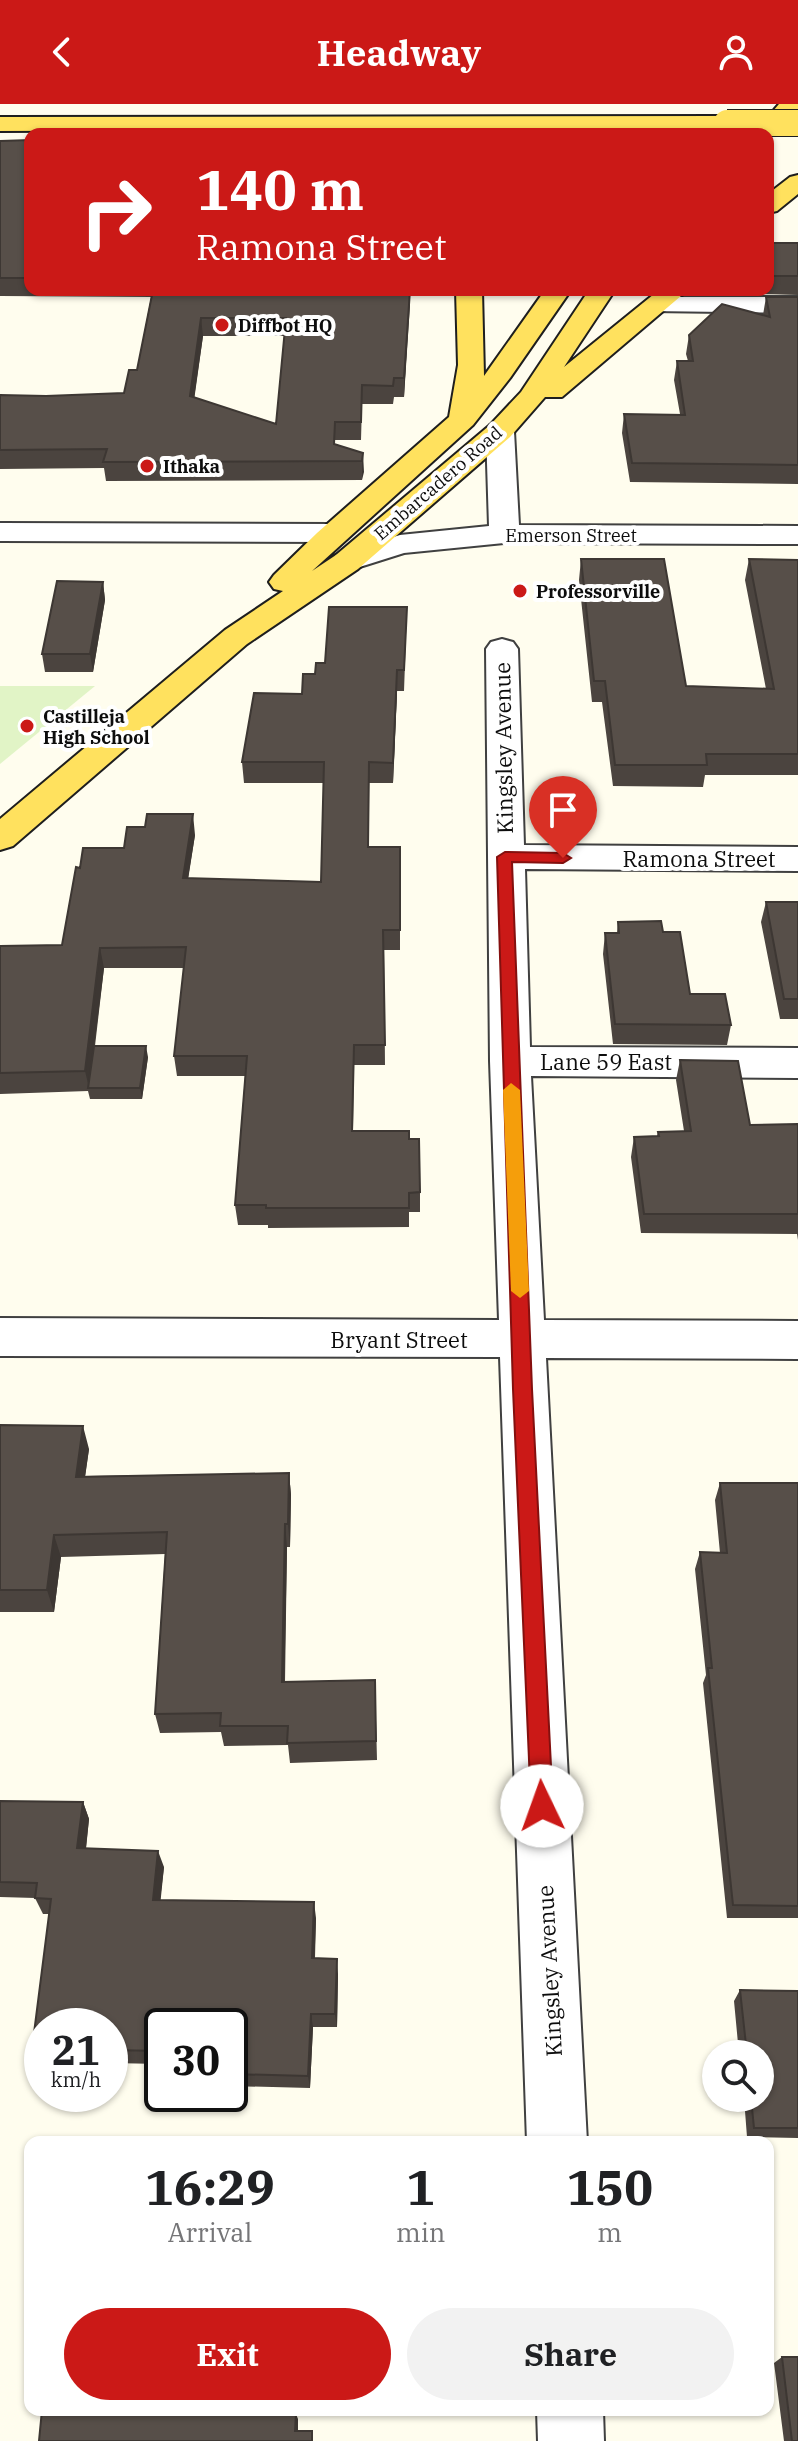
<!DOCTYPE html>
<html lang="en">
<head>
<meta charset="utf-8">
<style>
	body { margin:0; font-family:"IBM Plex Serif",serif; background:#f2f2f2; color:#202124; height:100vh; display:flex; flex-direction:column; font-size:30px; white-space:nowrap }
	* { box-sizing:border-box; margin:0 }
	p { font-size:26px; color:#757577 }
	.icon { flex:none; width:44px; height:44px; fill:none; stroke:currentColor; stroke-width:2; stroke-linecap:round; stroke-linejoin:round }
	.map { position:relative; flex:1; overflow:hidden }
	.side { position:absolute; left:24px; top:2032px; width:750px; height:280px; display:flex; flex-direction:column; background:#fff; border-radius:16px; box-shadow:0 2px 6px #0004 }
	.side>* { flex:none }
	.top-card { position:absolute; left:24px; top:24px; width:750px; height:168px; border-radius:16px; box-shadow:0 2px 6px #0004; background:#cb1917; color:#fff; overflow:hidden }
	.tools { position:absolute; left:702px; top:1936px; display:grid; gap:16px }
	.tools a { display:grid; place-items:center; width:72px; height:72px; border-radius:50%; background:#fff; box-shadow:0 2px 6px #0004; font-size:40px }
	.speed { position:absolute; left:24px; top:1904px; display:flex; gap:16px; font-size:40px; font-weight:700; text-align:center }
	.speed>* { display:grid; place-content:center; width:104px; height:104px; border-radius:50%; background:#fff; box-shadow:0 2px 6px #0004; line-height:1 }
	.speed small { font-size:20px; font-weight:400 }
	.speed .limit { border:4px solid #111; border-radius:12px; background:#fff; color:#111 }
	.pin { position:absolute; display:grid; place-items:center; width:68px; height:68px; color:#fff; margin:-82px -34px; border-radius:50% 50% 50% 0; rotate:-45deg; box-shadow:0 0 8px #0007 }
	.pin .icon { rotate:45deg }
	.me { position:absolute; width:88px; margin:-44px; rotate:357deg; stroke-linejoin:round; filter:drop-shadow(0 0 6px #0008) }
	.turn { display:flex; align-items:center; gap:28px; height:168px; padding:0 40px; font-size:36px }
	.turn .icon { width:104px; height:104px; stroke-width:2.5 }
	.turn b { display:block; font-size:56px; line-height:68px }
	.eta { display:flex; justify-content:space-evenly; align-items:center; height:136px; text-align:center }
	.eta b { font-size:48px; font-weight:700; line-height:56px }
	.button { display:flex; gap:16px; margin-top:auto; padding:16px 40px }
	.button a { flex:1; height:92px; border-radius:48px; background:#cb1917; color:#fff; font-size:32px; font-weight:700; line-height:92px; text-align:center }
	.button a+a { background:#f2f2f2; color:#202124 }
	header { display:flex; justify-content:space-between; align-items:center; height:104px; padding:0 40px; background:#cb1917; color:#fff; font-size:36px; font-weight:700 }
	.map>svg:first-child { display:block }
	.pitch { fill:#e1f4c6 }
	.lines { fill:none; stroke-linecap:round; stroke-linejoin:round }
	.minor-casing { stroke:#404040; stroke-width:4 }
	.major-casing { stroke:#1e1e1e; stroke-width:4 }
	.minor { fill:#fff; fill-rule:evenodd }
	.major { fill:#ffe15e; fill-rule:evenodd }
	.major-bridge-casing { stroke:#1e1e1e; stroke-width:28; stroke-linecap:butt }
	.major-bridge { stroke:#ffe15e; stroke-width:26 }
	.wall { fill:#4b443f; fill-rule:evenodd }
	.shaded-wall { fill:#3d3733 }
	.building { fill:#574f49; stroke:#3d3733; stroke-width:2; fill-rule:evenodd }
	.route { fill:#cb1917; stroke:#84100f; stroke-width:2 }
	.slow { fill:#f59e0b }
	.poi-dot { fill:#cb1917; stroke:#fff; stroke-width:3 }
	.labels { text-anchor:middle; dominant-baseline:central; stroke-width:8; stroke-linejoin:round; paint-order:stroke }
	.far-poi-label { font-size:18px; font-weight:bold; fill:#0d0d0d; stroke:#fff; text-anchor:start }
	.far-street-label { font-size:18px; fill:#0d0d0d; stroke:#fff }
	.street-label { font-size:22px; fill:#0d0d0d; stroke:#fff }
</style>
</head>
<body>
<header><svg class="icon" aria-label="back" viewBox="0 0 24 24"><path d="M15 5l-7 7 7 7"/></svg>Headway<svg class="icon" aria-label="person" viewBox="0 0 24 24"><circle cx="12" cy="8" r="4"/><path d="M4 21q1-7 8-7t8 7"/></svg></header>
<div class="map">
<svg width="798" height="2337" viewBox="0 0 798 2337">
	<rect width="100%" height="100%" fill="#fffdee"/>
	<path class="pitch" d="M 0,582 L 95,582 L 0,660 Z"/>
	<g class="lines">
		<defs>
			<path id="minor" d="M 659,193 L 798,193 L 798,209 L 650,207 L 646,201 L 650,195 Z
				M 500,318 L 510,321 L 514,327 L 519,421 L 798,422 L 798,440 L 504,439 L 404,449 L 347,467 L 336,465 L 332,458 L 336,451 L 400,431 L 489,422 L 486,327 L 490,321 Z
				M 0,419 L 333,420 L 344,423 L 348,429 L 344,435 L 333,438 L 0,437 Z
				M 502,535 L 513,538 L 518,545 L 524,741 L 798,743 L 798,767 L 525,765 L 530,943 L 798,944 L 798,974 L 531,972 L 544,1216 L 798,1217 L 798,1255 L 546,1254 L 587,2038 L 527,2038 L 500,1253 L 0,1252 L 0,1214 L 499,1216 L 490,957 L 486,545 L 491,538 Z
				M 537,2306 L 603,2306 L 604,2337 L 538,2337 Z"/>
			<path id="major" d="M 779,0 L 798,0 L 798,7 L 784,14 L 776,12 L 773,7 Z
				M 727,12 L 735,14 L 738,19 L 735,24 L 0,27 L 0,13 Z
				M 798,71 L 798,90 L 777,107 L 768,109 L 768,90 L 790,73 Z
				M 456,186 L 482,186 L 484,272 L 545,186 L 571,186 L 510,274 L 473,321 L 312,467 L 336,451 L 490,321 L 521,288 L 589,186 L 615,186 L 564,263 L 659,186 L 688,186 L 562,293 L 545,293 L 510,333 L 358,465 L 247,540 L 13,742 L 0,746 L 0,715 L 225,526 L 283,487 L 274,485 L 269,478 L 274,471 L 317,429 L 449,313 L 458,261 Z"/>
		</defs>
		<use href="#minor" class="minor-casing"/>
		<use href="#major" class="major-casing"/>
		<use href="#minor" class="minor"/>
		<use href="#major" class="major"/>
		<defs>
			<path id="major-bridge" d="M 727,19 L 798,19"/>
		</defs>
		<use href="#major-bridge" class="major-bridge-casing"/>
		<use href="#major-bridge" class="major-bridge"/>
	</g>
	<path class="wall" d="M 30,36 L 30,186 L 410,186 L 404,293 L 394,293 L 393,300 L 362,300 L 361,336 L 335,336 L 335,340 L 363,349 L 362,376 L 106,377 L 104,364 L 0,365 L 0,291 L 46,292 L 124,289 L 137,266 L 151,193 L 0,192 L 0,37 ZM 203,232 L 284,232 L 276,320 L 194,294 Z
		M 768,139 L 798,139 L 798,191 L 759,190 L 758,186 L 768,186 Z
		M 766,193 L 798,193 L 798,380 L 630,378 L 622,329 L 624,310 L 680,310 L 674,276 L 677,257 L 688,257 L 686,250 L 689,231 L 763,211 Z
		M 581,455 L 686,582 L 766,585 L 745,476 L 749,455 L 798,456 L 798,671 L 705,671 L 703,683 L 613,682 L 602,598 L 592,598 L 579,476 Z
		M 103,478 L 105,496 L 93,568 L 45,568 L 42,550 Z
		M 407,503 L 404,587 L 397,587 L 393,679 L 369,679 L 369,743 L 400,743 L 400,846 L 384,846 L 385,961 L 354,961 L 353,1027 L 409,1035 L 420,1088 L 420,1108 L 409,1108 L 409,1123 L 268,1124 L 268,1121 L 238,1121 L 235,1101 L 245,972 L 177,972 L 174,952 L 184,864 L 104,864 L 95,942 L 148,953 L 142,995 L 90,995 L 88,987 L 0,990 L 0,842 L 62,841 L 80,764 L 124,744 L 195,731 L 188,774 L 321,778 L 324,679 L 244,679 L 242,658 L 302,590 L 325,559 Z
		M 766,798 L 798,798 L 798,915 L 780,915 L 761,818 Z
		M 618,818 L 663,828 L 690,890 L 731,921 L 727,941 L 613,940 L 603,850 L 605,829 L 617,829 Z
		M 680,956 L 750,1021 L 798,1020 L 798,1136 L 797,1130 L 641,1129 L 631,1053 L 634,1033 L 657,1032 L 658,1028 L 684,1027 L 676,976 Z
		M 0,1321 L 89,1345 L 85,1372 L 289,1369 L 291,1391 L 290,1443 L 287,1443 L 285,1578 L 375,1576 L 377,1656 L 290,1659 L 288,1641 L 224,1642 L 221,1628 L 160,1629 L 155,1610 L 165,1450 L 61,1453 L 54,1508 L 0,1508 Z
		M 720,1379 L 798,1379 L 798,1814 L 727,1814 L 703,1579 L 706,1571 L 695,1465 L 700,1448 L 720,1449 L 715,1396 Z
		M 0,1697 L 83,1698 L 89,1715 L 86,1745 L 164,1763 L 160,1796 L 316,1814 L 315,1854 L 338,1870 L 337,1923 L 313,1923 L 310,1984 L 230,1982 L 230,1922 L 162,1922 L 162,1960 L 110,1959 L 110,1922 L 42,1922 L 42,1958 L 40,1958 L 32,1945 L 49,1810 L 43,1810 L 35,1794 L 0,1793 Z
		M 740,1886 L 798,1887 L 798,2034 L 747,2033 L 744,1994 L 760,1994 L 760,1950 L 739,1950 L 734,1897 Z
		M 782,2253 L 798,2337 L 784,2337 L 774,2259 Z"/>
	<path class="shaded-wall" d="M 410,186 L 410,201 L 404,293 L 404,274 Z
		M 201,214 L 203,232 L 192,311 L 190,292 Z
		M 363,349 L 364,368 L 362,376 L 362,357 Z
		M 103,478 L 105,496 L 93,568 L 90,550 Z
		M 397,566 L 397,587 L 393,679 L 393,659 Z
		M 193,710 L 195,731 L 185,795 L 183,774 Z
		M 100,844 L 104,864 L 89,984 L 85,967 Z
		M 146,942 L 148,953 L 142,995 L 140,984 Z
		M 83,1322 L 89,1345 L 82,1395 L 76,1373 Z
		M 289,1369 L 291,1391 L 290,1443 L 288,1420 Z
		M 285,1420 L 287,1443 L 284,1598 L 282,1578 Z
		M 54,1431 L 61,1453 L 54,1508 L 47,1486 Z
		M 83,1698 L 89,1715 L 84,1761 L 77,1744 Z
		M 158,1747 L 164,1763 L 159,1812 L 153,1796 Z
		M 314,1798 L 316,1814 L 314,1868 L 312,1854 Z
		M 337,1855 L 338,1870 L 337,1923 L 335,1910 Z
		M 311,1910 L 313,1923 L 310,1984 L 308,1972 Z
		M 296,2310 L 298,2315 L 298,2332 L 295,2327 Z"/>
	<path class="building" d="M 340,28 L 397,28 L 397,30 L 340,30 Z
		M 30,36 L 30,174 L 0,174 L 0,37 Z
		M 768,139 L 798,139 L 798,172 L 768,172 Z
		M 153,186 L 410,186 L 404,274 L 394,274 L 393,282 L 362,281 L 361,318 L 335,318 L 334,340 L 363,349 L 362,357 L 103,358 L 107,345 L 0,346 L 0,291 L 46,292 L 124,289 L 129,266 L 137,266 ZM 201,214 L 286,214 L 276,320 L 190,292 Z
		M 766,193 L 798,193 L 798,361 L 632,359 L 624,310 L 685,311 L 677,257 L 693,257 L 689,231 L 722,200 L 770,213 Z
		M 581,455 L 664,455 L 686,582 L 774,585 L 749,455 L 798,456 L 798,650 L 706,650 L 707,661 L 615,661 L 605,577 L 594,577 Z
		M 57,477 L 103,478 L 90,550 L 42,550 Z
		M 329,503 L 407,503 L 404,566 L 397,566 L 393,659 L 369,658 L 368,743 L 400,743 L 400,826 L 383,826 L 385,941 L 354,941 L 352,1027 L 409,1027 L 409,1035 L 419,1035 L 420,1088 L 409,1089 L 409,1104 L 266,1104 L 266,1101 L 235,1101 L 247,952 L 174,952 L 186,843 L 100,844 L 85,967 L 0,969 L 0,842 L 62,841 L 76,763 L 80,764 L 83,744 L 124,744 L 127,723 L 145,723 L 147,710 L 193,710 L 183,774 L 321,778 L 324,658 L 242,658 L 254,589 L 302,590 L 303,570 L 315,570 L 316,559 L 325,559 Z
		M 766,798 L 798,798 L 798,895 L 784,895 Z
		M 661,817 L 663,828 L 680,828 L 690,890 L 725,890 L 731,921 L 615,920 L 605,829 L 619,829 L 618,818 Z
		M 94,942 L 146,942 L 140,984 L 88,984 Z
		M 680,956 L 738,957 L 750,1021 L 798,1020 L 798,1110 L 644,1110 L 634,1033 L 659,1032 L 658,1028 L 691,1027 Z
		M 0,1321 L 83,1322 L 76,1373 L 289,1369 L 288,1420 L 285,1420 L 282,1578 L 375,1576 L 376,1637 L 287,1639 L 288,1622 L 220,1622 L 221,1609 L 155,1610 L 167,1428 L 54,1431 L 47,1486 L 0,1486 Z
		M 720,1379 L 798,1379 L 798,1802 L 733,1801 L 708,1564 L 712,1564 L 700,1448 L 727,1449 Z
		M 0,1697 L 83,1698 L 77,1744 L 158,1747 L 153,1796 L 314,1798 L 312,1854 L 337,1855 L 335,1910 L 311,1910 L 308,1972 L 230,1970 L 230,1922 L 162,1922 L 162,1947 L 110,1946 L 110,1922 L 42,1922 L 42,1945 L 32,1945 L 51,1795 L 35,1794 L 37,1779 L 0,1778 Z
		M 740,1886 L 798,1887 L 798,2024 L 754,2024 L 751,1994 L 760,1994 L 760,1950 L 747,1950 Z
		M 782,2253 L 798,2253 L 798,2337 L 792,2337 Z
		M 42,2306 L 246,2306 L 246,2310 L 296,2310 L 295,2327 L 312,2327 L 312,2337 L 39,2337 Z"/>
	<path class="route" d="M 505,748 L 563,749 L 571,754 L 563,759 L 512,758 L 532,1285 L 553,1702 L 550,1710 L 542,1713 L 534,1710 L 531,1702 L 513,1285 L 497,753 Z"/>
	<path class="slow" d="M 511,979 L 520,986 L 529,1187 L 520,1194 L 511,1187 L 503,986 Z"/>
	<g class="poi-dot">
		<circle cx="222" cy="221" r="8"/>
		<circle cx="147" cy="362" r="8"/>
		<circle cx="520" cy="487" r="8"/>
		<circle cx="27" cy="622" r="8"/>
	</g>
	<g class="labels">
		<g class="far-poi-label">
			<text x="238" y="221">Diffbot HQ</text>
			<text x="163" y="362">Ithaka</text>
			<text x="536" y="487">Professorville</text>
			<text x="43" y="612">Castilleja<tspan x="43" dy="21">High School</tspan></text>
		</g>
		<g class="far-street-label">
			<text transform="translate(438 379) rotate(-41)">Embarcadero Road</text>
			<text x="571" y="431">Emerson Street</text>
		</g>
		<g class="street-label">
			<text transform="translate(503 644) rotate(-91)">Kingsley Avenue</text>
			<text x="699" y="754">Ramona Street</text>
			<text x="606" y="957">Lane 59 East</text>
			<text x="399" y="1235">Bryant Street</text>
			<text transform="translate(549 1867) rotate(-93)">Kingsley Avenue</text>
		</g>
	</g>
</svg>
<div class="tools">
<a><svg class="icon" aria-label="search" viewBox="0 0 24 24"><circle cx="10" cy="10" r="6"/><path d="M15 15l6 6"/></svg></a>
</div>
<div class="speed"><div>21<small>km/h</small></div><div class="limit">30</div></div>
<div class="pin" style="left:563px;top:754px;background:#d93025"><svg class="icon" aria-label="arrive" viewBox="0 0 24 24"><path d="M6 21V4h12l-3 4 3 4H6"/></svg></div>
<svg class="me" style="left:542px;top:1702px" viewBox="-20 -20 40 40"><circle r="19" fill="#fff"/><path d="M0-13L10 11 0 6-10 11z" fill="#cb1917"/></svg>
<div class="top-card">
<div class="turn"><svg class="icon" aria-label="right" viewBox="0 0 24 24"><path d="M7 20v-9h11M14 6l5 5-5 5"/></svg><div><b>140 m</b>Ramona Street</div></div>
</div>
<section class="side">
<div class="eta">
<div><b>16:29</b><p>Arrival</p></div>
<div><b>1</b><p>min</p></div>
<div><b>150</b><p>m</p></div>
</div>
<div class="button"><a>Exit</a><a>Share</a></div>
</section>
</div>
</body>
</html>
